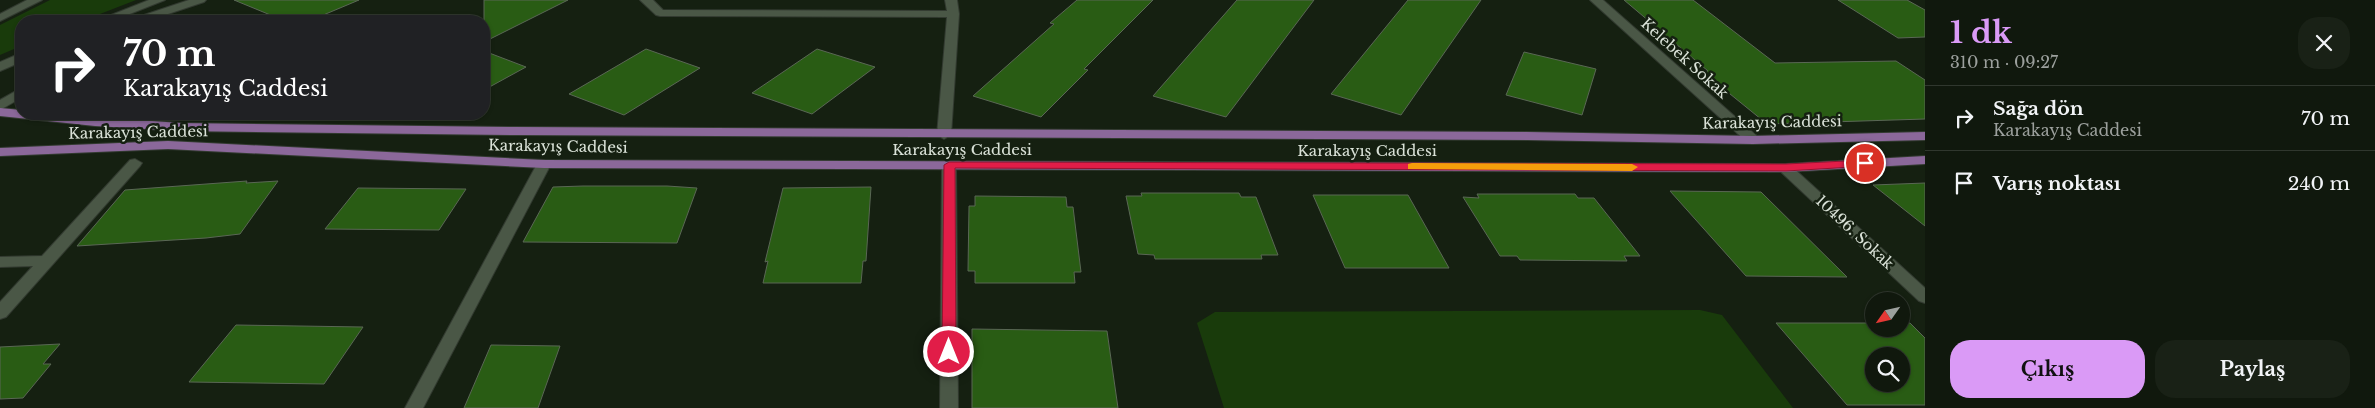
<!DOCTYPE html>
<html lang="tr">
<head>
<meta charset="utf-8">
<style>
	body { margin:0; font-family:"Libre Baskerville",serif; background:#192116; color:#f1f3f6; height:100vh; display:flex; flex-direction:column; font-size:19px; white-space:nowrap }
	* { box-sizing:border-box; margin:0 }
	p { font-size:16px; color:#9ca09d }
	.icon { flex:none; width:28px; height:28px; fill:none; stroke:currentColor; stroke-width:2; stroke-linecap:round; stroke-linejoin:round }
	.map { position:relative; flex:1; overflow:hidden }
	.sheet { display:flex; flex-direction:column; background:#10180d; width:450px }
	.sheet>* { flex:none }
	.guide { position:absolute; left:15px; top:15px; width:475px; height:105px; border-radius:20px; box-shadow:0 1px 4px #0004,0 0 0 1px #30372e; background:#202124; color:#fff; overflow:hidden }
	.needle { width:32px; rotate:236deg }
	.tools { position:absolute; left:1865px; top:292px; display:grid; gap:10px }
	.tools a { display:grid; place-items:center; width:45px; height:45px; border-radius:50%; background:#10180d; box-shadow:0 1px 4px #0004,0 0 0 1px #30372e; font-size:25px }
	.pin { position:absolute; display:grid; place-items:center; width:42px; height:42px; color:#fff; margin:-21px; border:2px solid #fff; border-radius:50%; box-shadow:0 1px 5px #0007 }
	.me { position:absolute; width:55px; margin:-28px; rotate:0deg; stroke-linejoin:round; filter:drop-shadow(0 0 4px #0008) }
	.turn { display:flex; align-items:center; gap:18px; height:105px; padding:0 25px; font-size:22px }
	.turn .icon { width:65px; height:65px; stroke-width:2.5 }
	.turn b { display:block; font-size:35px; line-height:42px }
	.round { display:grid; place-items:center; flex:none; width:52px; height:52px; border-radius:20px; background:#192116 }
	.summary { display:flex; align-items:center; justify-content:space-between; height:85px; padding:0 25px }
	h1 { font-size:30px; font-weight:700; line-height:38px; color:#da9af6 }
	.button { display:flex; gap:10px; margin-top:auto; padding:10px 25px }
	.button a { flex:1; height:58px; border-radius:20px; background:#da9af6; color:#111; font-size:20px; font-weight:700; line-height:58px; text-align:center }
	.button a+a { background:#192116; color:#f1f3f6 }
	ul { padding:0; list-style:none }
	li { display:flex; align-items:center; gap:15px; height:65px; padding:0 25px; border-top:1px solid #30372e }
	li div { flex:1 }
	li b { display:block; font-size:19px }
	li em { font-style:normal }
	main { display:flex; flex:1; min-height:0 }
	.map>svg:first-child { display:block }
	.green { fill:#193b0b }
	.building { fill:#295c14; stroke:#5a6755; fill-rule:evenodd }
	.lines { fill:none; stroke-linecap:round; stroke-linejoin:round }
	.minor-casing { stroke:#323a30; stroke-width:2 }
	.major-casing { stroke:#323a30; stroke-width:2 }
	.minor { fill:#4a5746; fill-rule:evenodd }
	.major { fill:#8b689a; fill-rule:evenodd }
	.route { fill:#e11d48; stroke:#92132f }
	.slow { fill:#f59e0b }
	.labels { text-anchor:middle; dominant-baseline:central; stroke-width:5; stroke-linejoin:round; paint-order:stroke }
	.street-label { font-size:15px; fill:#dae2d8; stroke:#152011 }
</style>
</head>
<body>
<main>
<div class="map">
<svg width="1925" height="408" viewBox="0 0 1925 408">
	<rect width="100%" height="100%" fill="#152011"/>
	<path class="green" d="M 50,0 L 136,0 L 82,21 L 21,21 L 21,46 L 0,55 L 0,25 Z
		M 1700,310 L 1722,315 L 1793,408 L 1224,408 L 1197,323 L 1215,312 Z"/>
	<path class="building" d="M 234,0 L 359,0 L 309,21 L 285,21 Z
		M 484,0 L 568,0 L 484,42 Z
		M 1077,0 L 1153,0 L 1084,69 L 1088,70 L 1041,117 L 973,96 L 1054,24 L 1050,23 Z
		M 1237,0 L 1314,0 L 1226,117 L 1153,96 Z
		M 1408,0 L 1481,0 L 1401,115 L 1331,94 Z
		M 1624,0 L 1693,0 L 1775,63 L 1896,61 L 1925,80 L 1925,119 L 1767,124 L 1703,72 L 1708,71 Z
		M 1838,0 L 1907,0 L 1925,10 L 1925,37 L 1898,38 Z
		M 646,49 L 700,68 L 624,115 L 569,94 Z
		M 817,49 L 875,67 L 812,114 L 752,93 Z
		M 484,51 L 526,67 L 484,90 Z
		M 1524,52 L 1596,69 L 1582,115 L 1506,95 Z
		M 247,181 L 246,183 L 278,181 L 240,234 L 206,238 L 77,246 L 125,190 Z
		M 1925,183 L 1925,226 L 1873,185 Z
		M 583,186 L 667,186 L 697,188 L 677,243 L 523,242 L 553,187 Z
		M 871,187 L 866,261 L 863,261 L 861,283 L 763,283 L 768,261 L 765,262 L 783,188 Z
		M 358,188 L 466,189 L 439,230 L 325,229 Z
		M 1670,191 L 1761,192 L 1847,277 L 1746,276 Z
		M 1141,193 L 1239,193 L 1241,197 L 1256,197 L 1278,255 L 1261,255 L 1262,259 L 1155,259 L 1154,255 L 1138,254 L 1126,196 L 1142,196 Z
		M 1477,194 L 1575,194 L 1578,198 L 1594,198 L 1640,256 L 1624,256 L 1627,261 L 1520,260 L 1517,256 L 1500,256 L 1463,197 L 1479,198 Z
		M 1313,195 L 1408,195 L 1449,268 L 1345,268 Z
		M 975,196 L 1066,197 L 1067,207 L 1073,207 L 1081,272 L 1074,272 L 1075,283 L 975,283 L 975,271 L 968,271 L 969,206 L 975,206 Z
		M 1776,323 L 1874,323 L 1874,329 L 1901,329 L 1901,323 L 1910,323 L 1925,338 L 1925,405 L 1847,405 ZM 1874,356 L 1901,356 L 1901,384 L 1874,384 Z
		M 236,325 L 363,327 L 324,384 L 189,382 Z
		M 972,329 L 1107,331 L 1118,408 L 972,408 Z
		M 60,344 L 43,364 L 51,364 L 23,398 L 0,399 L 0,347 Z
		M 491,345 L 560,346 L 538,408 L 464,408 Z"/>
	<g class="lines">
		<defs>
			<path id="minor" d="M 27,0 L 42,0 L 0,21 L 0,14 Z
				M 149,0 L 165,0 L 112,21 L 96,21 Z
				M 189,0 L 206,0 L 204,2 L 147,21 L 130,21 L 132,19 Z
				M 640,0 L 653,0 L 663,10 L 947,11 L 945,0 L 957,0 L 959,14 L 951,135 L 944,139 L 937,135 L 947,17 L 660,16 L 656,15 Z
				M 1590,0 L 1603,0 L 1758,137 L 1760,140 L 1758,143 L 1748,143 Z
				M 21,53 L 21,62 L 0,71 L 0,62 Z
				M 21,88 L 21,98 L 0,110 L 0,100 Z
				M 135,159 L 142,163 L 140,166 L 6,317 L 0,319 L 0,302 L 33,266 L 0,267 L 0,257 L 42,256 L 130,160 Z
				M 544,160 L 551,164 L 423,408 L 405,408 L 537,164 Z
				M 949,161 L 956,165 L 958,408 L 940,408 L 942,165 Z
				M 1785,164 L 1790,165 L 1925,288 L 1925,303 L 1919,301 L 1780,171 L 1778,168 Z"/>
			<path id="major" d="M 0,108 L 21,110 L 21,114 L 55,114 L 180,123 L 517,127 L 1527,132 L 1753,136 L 1925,132 L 1925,140 L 1753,144 L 1527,140 L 517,135 L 180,131 L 95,126 L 0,116 Z
				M 168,141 L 544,160 L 1785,164 L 1925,156 L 1925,164 L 1785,172 L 544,168 L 168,149 L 0,156 L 0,148 Z"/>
		</defs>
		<use href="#minor" class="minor-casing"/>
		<use href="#major" class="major-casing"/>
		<use href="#minor" class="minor"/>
		<use href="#major" class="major"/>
	</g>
	<path class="route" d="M 1865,160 L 1871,163 L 1869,166 L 1786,171 L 955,168 L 956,352 L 949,357 L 942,352 L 944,165 L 949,162 L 1786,164 Z"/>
	<path class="slow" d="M 1412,163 L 1632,164 L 1638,167 L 1632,171 L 1408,169 L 1408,164 Z"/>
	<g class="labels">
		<g class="street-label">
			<text transform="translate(1685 58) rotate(42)">Kelebek Sokak</text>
			<text transform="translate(1772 122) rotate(-1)">Karakayış Caddesi</text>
			<text transform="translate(138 132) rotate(-1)">Karakayış Caddesi</text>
			<text transform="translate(558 146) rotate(1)">Karakayış Caddesi</text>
			<text x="962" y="149">Karakayış Caddesi</text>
			<text x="1367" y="150">Karakayış Caddesi</text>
			<text transform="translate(1855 232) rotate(43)">10496. Sokak</text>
		</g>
	</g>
</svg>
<div class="tools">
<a><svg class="needle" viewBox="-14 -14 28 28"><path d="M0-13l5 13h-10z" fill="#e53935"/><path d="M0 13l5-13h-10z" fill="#9ca09d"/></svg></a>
<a><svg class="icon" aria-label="search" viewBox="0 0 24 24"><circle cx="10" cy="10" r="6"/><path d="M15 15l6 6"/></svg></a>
</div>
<div class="pin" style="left:1865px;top:163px;background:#d93025"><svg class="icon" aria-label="arrive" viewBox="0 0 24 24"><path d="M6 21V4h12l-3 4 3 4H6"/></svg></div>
<svg class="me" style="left:949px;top:352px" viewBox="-20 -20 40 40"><circle r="17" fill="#e11d48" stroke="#fff" stroke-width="3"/><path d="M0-11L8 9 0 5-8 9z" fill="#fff"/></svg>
<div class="guide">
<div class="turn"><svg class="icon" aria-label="right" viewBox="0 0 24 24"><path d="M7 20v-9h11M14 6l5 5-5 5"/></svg><div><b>70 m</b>Karakayış Caddesi</div></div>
</div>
</div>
<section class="sheet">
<div class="summary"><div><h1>1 dk</h1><p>310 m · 09:27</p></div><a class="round"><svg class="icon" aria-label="close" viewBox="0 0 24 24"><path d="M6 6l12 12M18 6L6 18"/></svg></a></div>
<ul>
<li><svg class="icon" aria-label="right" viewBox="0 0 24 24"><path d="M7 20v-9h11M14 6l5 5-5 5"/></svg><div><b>Sağa dön</b><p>Karakayış Caddesi</p></div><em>70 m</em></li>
<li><svg class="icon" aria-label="arrive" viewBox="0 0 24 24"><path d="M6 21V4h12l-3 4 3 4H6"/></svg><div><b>Varış noktası</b></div><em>240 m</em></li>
</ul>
<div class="button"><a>Çıkış</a><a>Paylaş</a></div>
</section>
</main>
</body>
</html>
